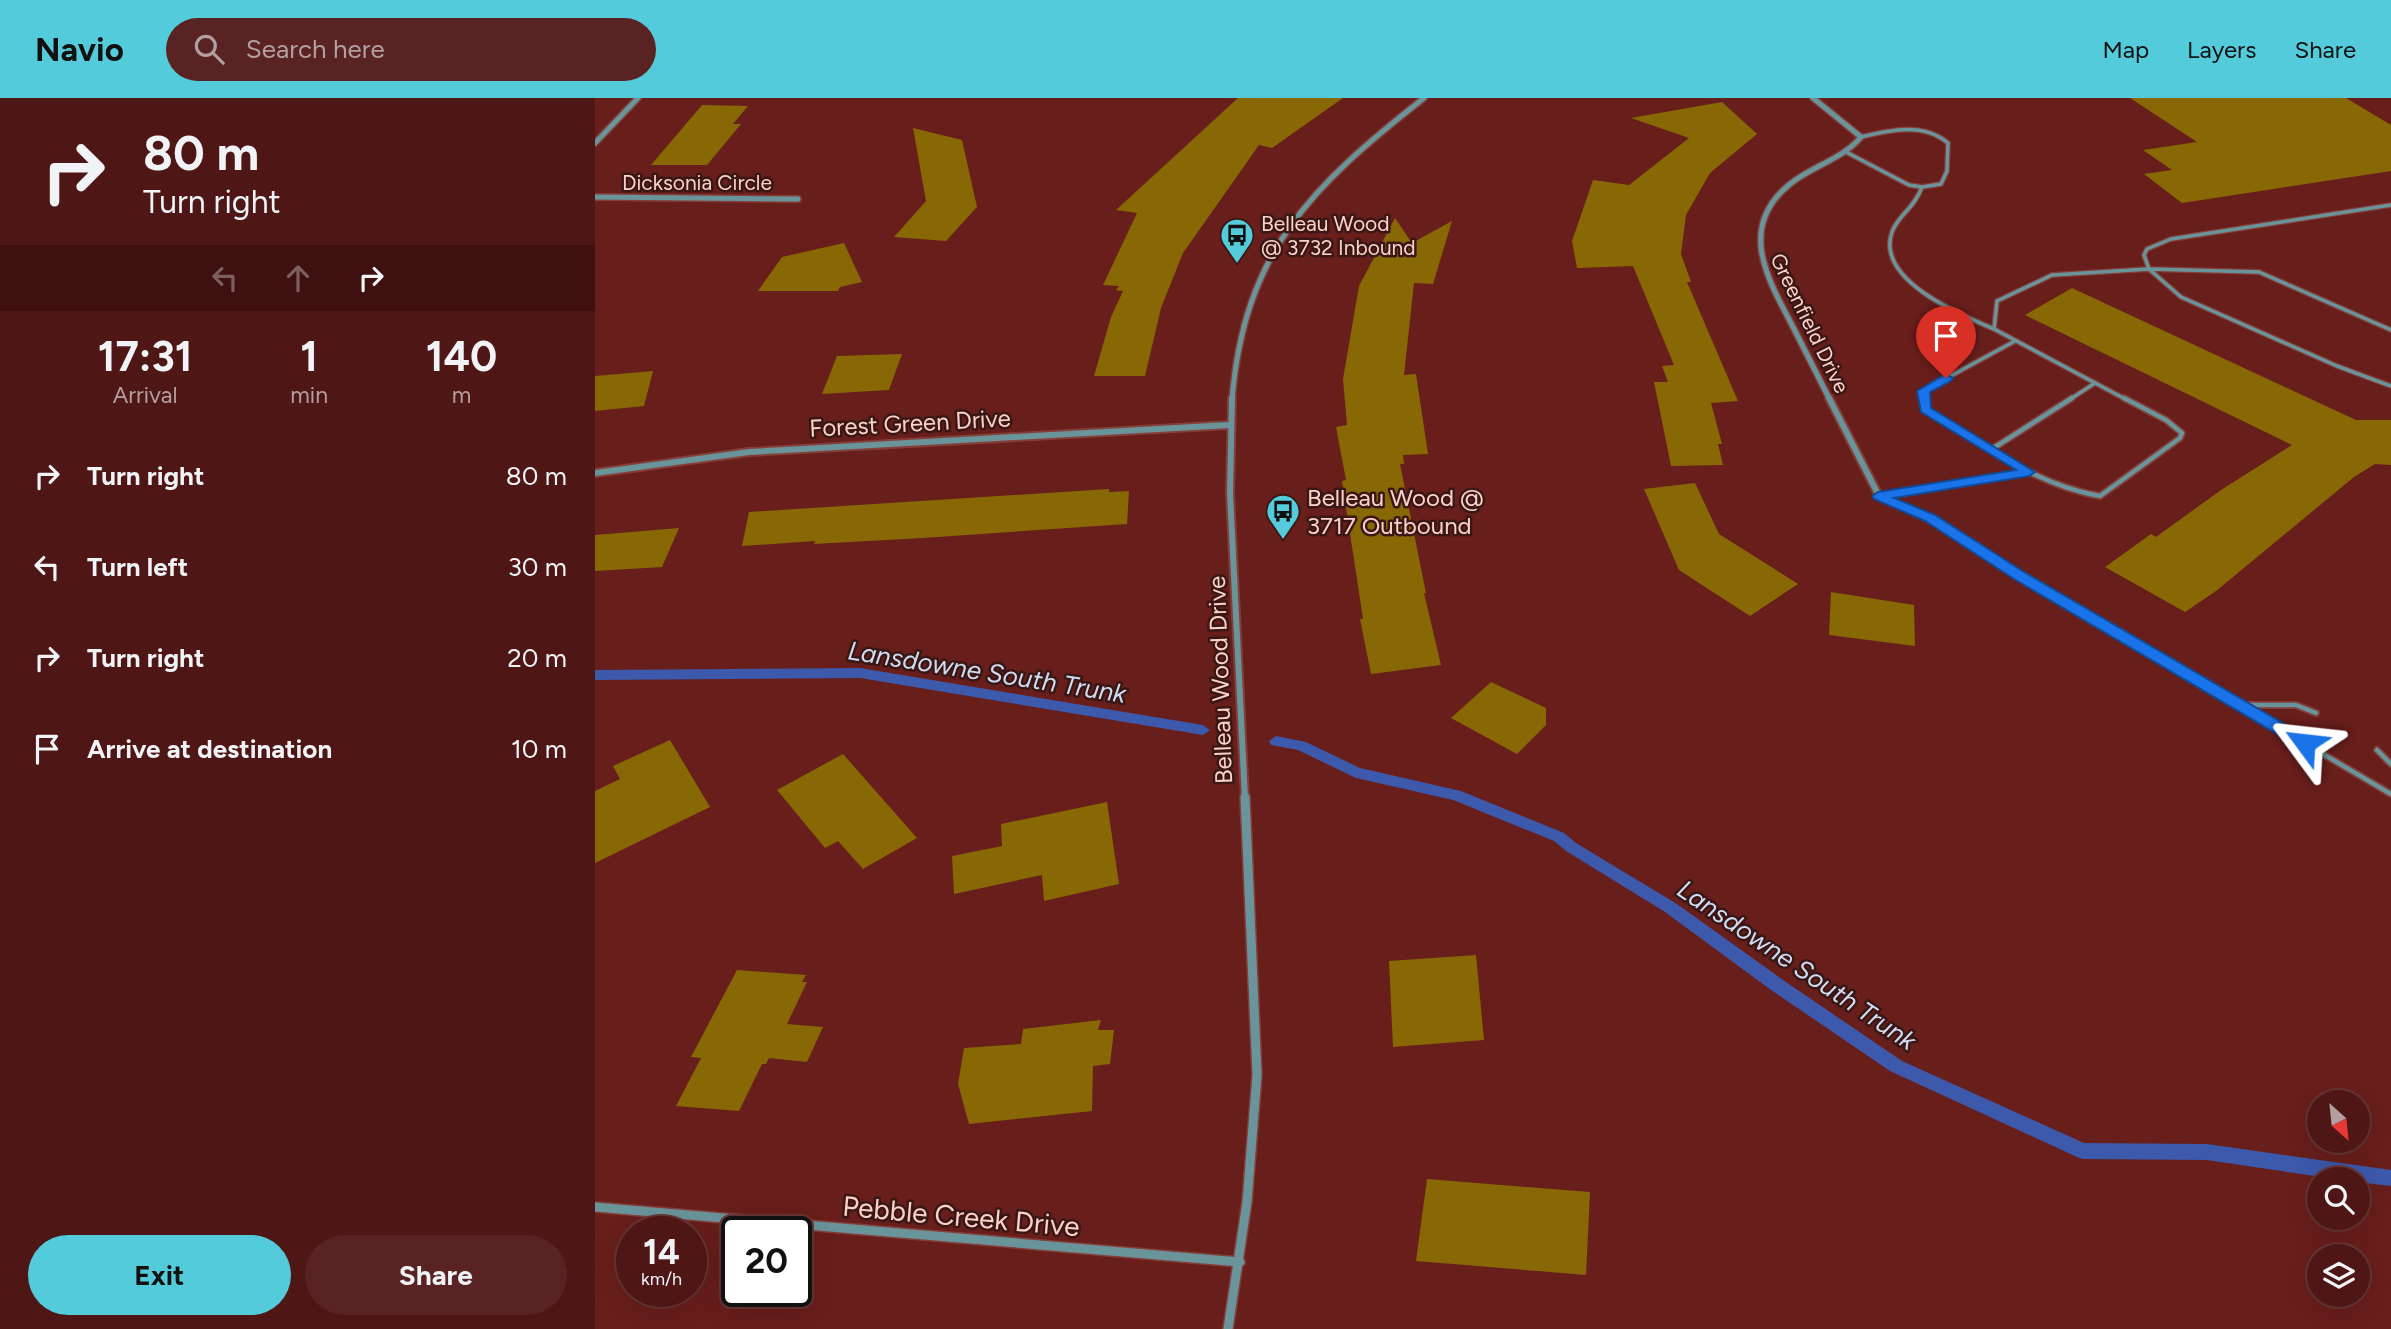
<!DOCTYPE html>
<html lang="en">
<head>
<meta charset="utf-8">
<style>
	body { margin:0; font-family:Figtree,sans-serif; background:#582322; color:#f1f3f6; height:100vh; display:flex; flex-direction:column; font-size:26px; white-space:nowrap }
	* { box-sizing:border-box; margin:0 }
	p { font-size:23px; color:#b39fa0 }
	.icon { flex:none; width:38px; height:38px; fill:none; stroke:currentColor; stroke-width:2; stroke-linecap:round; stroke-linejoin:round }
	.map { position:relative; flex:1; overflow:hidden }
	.panel { display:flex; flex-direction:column; background:#4e1614; width:595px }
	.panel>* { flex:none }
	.banner { background:#4e1614; color:#f1f3f6; overflow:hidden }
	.needle { width:46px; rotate:153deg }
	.buttons { position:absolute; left:1712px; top:992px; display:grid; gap:14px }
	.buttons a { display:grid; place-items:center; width:63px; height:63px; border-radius:50%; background:#4e1614; box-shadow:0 7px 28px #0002,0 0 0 2px #653534; font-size:35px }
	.speed { position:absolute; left:21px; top:1118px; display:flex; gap:14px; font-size:35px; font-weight:700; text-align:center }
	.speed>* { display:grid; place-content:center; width:91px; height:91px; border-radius:50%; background:#4e1614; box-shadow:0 7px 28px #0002,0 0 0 2px #653534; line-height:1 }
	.speed small { font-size:18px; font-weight:400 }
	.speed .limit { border:4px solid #111; border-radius:10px; background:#fff; color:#111 }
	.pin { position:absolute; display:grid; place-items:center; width:60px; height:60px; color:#fff; margin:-72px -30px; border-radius:50% 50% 50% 0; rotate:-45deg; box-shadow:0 0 7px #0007 }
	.pin .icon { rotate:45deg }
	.me { position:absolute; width:77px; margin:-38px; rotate:300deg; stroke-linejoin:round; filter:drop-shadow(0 0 5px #0008) }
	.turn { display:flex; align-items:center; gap:24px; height:147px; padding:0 28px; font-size:32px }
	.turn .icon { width:91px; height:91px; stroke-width:2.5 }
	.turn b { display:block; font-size:49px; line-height:60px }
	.lanes { display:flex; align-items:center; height:66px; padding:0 28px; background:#0003; justify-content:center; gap:35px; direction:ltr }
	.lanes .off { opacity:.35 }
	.eta { display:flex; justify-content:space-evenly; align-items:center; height:119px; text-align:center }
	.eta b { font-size:42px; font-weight:700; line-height:49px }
	.primary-button { display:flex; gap:14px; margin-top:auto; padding:14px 28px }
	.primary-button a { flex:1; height:80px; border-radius:42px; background:#53cbda; color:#111; font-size:28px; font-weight:700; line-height:80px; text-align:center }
	.primary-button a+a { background:#582322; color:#f1f3f6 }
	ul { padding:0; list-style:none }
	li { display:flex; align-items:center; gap:21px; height:91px; padding:0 28px }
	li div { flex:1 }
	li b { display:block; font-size:26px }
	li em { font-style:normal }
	header { display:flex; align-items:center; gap:42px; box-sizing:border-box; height:98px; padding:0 35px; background:#53cbda; color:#111 }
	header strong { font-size:33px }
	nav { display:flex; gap:38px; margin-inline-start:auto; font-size:24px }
	.search { width:490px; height:63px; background:#582322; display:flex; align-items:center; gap:18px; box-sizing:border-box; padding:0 24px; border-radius:38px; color:#b39fa0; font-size:26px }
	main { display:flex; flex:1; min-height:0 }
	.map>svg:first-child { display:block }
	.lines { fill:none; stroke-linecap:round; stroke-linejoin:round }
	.stream { fill:#3c59ab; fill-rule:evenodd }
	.building { fill:#886705 }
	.service-far1-casing { stroke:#833e3a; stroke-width:6 }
	.service-casing { stroke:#833e3a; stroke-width:8 }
	.minor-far2-casing { stroke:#833e3a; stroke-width:8 }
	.minor-far1-casing { stroke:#833e3a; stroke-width:10 }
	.minor-casing { stroke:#833e3a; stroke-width:12 }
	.service-far1 { stroke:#69949a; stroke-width:3.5 }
	.service { stroke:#69949a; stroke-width:4.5 }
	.minor-far2 { stroke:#69949a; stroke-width:5 }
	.minor-far1 { stroke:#69949a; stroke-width:6 }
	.minor { stroke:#69949a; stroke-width:9 }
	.route { fill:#1a73e8; stroke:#114b97; stroke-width:2 }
	.labels { text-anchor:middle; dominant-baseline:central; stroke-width:5; stroke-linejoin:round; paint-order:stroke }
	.far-street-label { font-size:21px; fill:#fed0ca; stroke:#381714 }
	.far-poi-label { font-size:21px; fill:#fed0ca; stroke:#381714; text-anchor:start }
	.street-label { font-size:24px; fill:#fed0ca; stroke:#381714 }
	.poi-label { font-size:24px; fill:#fed0ca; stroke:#381714; text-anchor:start }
	.water-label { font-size:26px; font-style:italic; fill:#d1dbf2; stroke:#381714 }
	.near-street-label { font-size:28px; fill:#fed0ca; stroke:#381714 }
</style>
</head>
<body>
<header>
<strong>Navio</strong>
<div class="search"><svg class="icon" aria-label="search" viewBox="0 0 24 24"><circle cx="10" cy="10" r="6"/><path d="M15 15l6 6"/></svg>Search here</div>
<nav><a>Map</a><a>Layers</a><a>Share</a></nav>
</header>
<main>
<section class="panel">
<div class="banner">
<div class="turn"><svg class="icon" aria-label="right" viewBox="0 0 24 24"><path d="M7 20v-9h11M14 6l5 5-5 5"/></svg><div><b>80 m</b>Turn right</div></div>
<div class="lanes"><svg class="icon off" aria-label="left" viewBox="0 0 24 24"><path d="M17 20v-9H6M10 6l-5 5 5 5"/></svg><svg class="icon off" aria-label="ahead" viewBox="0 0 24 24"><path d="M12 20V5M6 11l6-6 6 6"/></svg><svg class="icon" aria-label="right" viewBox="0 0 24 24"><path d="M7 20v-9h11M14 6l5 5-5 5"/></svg></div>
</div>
<div class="eta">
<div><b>17:31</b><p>Arrival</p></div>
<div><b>1</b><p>min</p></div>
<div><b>140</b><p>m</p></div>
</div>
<ul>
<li><svg class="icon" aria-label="right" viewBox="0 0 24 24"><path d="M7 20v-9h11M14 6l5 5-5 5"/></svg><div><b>Turn right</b></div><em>80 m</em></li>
<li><svg class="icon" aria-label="left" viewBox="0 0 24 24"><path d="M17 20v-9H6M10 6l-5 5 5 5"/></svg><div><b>Turn left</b></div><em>30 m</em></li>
<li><svg class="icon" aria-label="right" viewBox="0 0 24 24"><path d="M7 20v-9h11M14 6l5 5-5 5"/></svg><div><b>Turn right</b></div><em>20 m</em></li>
<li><svg class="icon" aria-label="arrive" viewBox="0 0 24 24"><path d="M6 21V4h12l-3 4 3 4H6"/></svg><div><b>Arrive at destination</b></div><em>10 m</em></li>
</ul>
<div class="primary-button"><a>Exit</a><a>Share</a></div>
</section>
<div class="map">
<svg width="1796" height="1231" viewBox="0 0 1796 1231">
	<rect width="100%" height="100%" fill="#681e1b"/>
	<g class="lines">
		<path class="stream" d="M 265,570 L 608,627 L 615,632 L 608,637 L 265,580 L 0,582 L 0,572 Z
			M 681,638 L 711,644 L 765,670 L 866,693 L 969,735 L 981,745 L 1082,806 L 1188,882 L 1307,963 L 1489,1045 L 1612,1046 L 1796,1072 L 1796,1088 L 1762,1084 L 1762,1082 L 1747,1082 L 1612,1062 L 1488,1061 L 1482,1059 L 1295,973 L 1176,892 L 1070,814 L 971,753 L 959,743 L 858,702 L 761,680 L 703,652 L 676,647 L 674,643 Z"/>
	</g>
	<path class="building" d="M 643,0 L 748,0 L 677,50 L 664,47 L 588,155 L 566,210 L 550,278 L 499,278 L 516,219 L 528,193 L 521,192 L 524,188 L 508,187 L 542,115 L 521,112 Z
		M 1535,0 L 1751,0 L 1796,27 L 1796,73 L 1587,105 L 1549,76 L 1577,72 L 1548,52 L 1602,44 Z
		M 1127,4 L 1162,36 L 1115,75 L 1091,117 L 1086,156 L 1096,184 L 1092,184 L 1143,303 L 1116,305 L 1127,346 L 1123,346 L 1128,367 L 1076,368 L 1059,284 L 1073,284 L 1067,268 L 1079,267 L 1038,168 L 982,170 L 977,143 L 998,82 L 1034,87 L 1094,40 L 1036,20 Z
		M 107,7 L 153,8 L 138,26 L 146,26 L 112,67 L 56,67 Z
		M 318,30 L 367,42 L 382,109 L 351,143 L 299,139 L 331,103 Z
		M 800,120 L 817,145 L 857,123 L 838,186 L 819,185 L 809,277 L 821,276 L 833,356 L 808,357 L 809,366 L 805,366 L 831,495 L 829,495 L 846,567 L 776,576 L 765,521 L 768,521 L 747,383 L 751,382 L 741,329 L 752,327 L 748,281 L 764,188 Z
		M 249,145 L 267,184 L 245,189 L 243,193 L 163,193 L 187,159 Z
		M 1477,190 L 1761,322 L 1796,322 L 1796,367 L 1780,366 L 1759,379 L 1621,493 L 1590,514 L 1510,469 L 1556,436 L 1561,439 L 1626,392 L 1697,347 L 1430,217 Z
		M 307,256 L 294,292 L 227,296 L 242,258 Z
		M 58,273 L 49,308 L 0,313 L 0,278 Z
		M 1100,385 L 1124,436 L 1203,486 L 1155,518 L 1084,472 L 1049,391 Z
		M 514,391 L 514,394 L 534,393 L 532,426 L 328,440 L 219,446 L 220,443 L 147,448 L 154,414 Z
		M 84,430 L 67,469 L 0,473 L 0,437 Z
		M 1236,494 L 1319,507 L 1320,548 L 1234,537 Z
		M 896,584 L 951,610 L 951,627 L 922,656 L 856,620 Z
		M 75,642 L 115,709 L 0,765 L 0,693 L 25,681 L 18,668 Z
		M 248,656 L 322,740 L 268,771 L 243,743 L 230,750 L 182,692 Z
		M 512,704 L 524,786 L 449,803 L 447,777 L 359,796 L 357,758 L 407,748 L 406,726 Z
		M 881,857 L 889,942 L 798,949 L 794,863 Z
		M 142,872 L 211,877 L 207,884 L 212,884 L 192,926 L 228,929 L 212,964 L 174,960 L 171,966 L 167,966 L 144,1013 L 81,1008 L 106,960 L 96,959 Z
		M 506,922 L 503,932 L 519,932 L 515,966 L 498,968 L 497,1013 L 374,1026 L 363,986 L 369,950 L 426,946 L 428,931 Z
		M 832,1081 L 995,1094 L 991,1177 L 821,1163 Z"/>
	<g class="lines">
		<defs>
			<path id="service-far1" d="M 1266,39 C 1295,32 1328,24 1353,45 L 1352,73 L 1346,86 L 1327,89
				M 1251,54 L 1314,87 L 1327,89 C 1319,111 1303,117 1297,134 C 1280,182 1366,217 1399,231
				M 1796,107 L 1576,141 L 1552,151 L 1549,157 L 1554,171 L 1586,199 L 1742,268 L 1796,288
				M 1329,302 L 1328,293 L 1420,243
				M 1474,302 L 1500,285
				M 1532,302 L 1399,231 L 1402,203 L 1457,177 L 1554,171 L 1664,174 L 1796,232"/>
			<path id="service" d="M 1329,300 L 1330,312 C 1386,345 1440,387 1505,398 L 1585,340 L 1587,335 L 1571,322 L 1529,300
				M 1397,351 L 1477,300
				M 1284,398 L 1335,420 L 1424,477 L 1796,696
				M 1285,398 L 1434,374
				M 1645,607 L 1701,607 L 1721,615
				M 1782,652 L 1796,666"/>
			<path id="minor-far2" d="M 1218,0 L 1266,39 C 1248,61 1217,68 1195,86 C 1143,128 1171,178 1196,225 C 1209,251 1222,276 1235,302
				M 0,45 L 43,0
				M 0,99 L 203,101
				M 637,302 C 649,153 717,88 829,0"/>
			<path id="minor-far1" d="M 637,300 L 635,395 L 650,701
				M 1234,300 L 1284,398
				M 0,375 L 154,354 L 634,327"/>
			<path id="minor" d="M 0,1109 L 645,1164
				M 633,1231 L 652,1104 L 662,977 L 650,699"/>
		</defs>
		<use href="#service-far1" class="service-far1-casing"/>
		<use href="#service" class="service-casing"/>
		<use href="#minor-far2" class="minor-far2-casing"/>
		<use href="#minor-far1" class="minor-far1-casing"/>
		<use href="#minor" class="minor-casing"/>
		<use href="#service-far1" class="service-far1"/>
		<use href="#service" class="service"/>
		<use href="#minor-far2" class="minor-far2"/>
		<use href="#minor-far1" class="minor-far1"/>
		<use href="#minor" class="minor"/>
	</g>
	<path class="route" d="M 1351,276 L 1358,280 L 1356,283 L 1335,294 L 1336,310 L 1440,374 L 1434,378 L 1299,400 L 1340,417 L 1429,474 L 1715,641 L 1718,645 L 1715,649 L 1704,649 L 1419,481 L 1330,423 L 1279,401 L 1277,398 L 1283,394 L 1421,372 L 1326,314 L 1322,293 Z"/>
	<defs>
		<symbol id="bus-pin" viewBox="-11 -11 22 30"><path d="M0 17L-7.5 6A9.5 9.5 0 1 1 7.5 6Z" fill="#53cbda" stroke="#381714"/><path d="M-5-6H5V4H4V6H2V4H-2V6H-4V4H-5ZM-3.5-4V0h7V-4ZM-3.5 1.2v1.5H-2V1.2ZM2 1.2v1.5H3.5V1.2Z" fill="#111"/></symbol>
	</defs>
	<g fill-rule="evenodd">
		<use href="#bus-pin" x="623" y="118" width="38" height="52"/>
		<use href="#bus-pin" x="669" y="394" width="38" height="52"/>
	</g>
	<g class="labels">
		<g class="far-street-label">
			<text x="102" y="84">Dicksonia Circle</text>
			<text transform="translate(1215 225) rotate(64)">Greenfield Drive</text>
		</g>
		<g class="far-poi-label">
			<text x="666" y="125">Belleau Wood<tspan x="666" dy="24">@ 3732 Inbound</tspan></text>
		</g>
		<g class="street-label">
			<text transform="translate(315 325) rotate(-3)">Forest Green Drive</text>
			<text transform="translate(625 582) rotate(-92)">Belleau Wood Drive</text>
		</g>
		<g class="poi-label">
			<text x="712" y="399">Belleau Wood @<tspan x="712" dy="28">3717 Outbound</tspan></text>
		</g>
		<g class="water-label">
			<text transform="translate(392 574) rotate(9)">Lansdowne South Trunk</text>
			<text transform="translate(1202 867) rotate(34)">Lansdowne South Trunk</text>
		</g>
		<g class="near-street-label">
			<text transform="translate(366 1118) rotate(5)">Pebble Creek Drive</text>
		</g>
	</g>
</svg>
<div class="buttons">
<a><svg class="needle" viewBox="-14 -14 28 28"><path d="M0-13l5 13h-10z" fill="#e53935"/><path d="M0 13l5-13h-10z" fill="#b39fa0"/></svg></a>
<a><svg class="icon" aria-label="search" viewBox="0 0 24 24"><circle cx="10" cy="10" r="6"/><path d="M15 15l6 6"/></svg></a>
<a><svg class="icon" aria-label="layers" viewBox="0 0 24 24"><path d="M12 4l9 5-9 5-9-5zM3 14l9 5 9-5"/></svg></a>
</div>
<div class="speed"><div>14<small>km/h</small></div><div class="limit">20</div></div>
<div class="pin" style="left:1351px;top:280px;background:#d93025"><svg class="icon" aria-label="arrive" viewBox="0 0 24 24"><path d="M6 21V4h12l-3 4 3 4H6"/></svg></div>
<svg class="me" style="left:1710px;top:645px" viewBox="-20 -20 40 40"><path d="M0-17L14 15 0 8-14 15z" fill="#1a73e8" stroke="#fff" stroke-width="4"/></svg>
</div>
</main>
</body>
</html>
